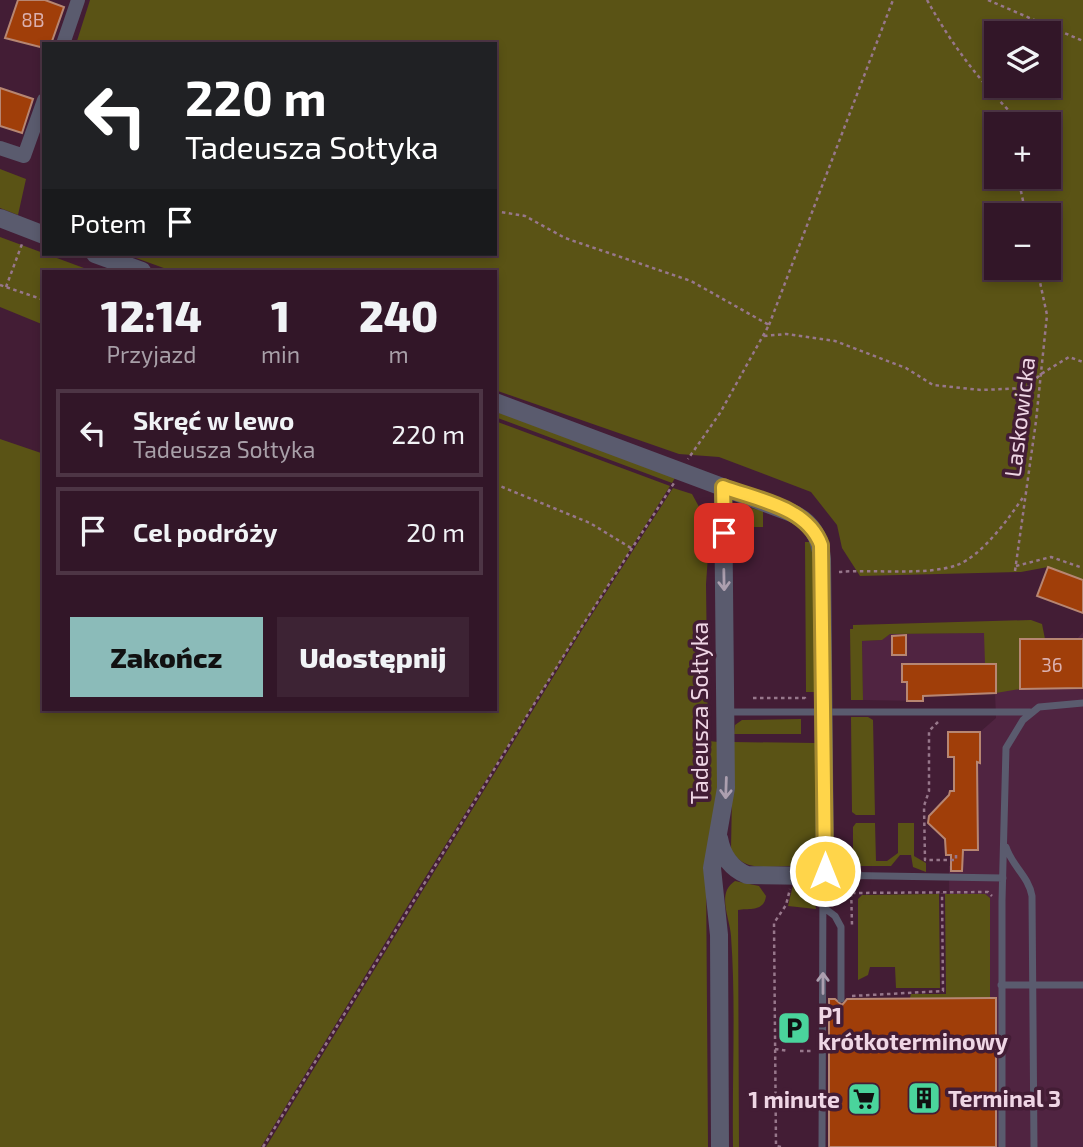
<!DOCTYPE html>
<html lang="pl">
<head>
<meta charset="utf-8">
<style>
	body { margin:0; font-family:"Exo 2",sans-serif; background:#3d2334; color:#f1f3f6; height:100vh; display:flex; flex-direction:column; font-size:26px; white-space:nowrap }
	* { box-sizing:border-box; margin:0 }
	p { font-size:23px; color:#a89fa8 }
	.icon { flex:none; width:38px; height:38px; fill:none; stroke:currentColor; stroke-width:2; stroke-linecap:round; stroke-linejoin:round }
	.map { position:relative; flex:1; overflow:hidden }
	.panel { position:absolute; left:42px; top:270px; width:455px; height:441px; display:flex; flex-direction:column; background:#321628; border-radius:0px; box-shadow:0 4px 10px #0003,0 0 0 2px #4d3545 }
	.panel>* { flex:none }
	.guide { position:absolute; left:42px; top:42px; width:455px; height:214px; border-radius:0px; box-shadow:0 4px 10px #0003,0 0 0 2px #4d3545; background:#202124; color:#fff; overflow:hidden }
	.tools { position:absolute; left:984px; top:21px; display:grid; gap:14px }
	.tools a { display:grid; place-items:center; width:77px; height:77px; border-radius:0px; background:#321628; box-shadow:0 4px 10px #0003,0 0 0 2px #4d3545; font-size:35px }
	.pin { position:absolute; display:grid; place-items:center; width:60px; height:60px; color:#fff; margin:-30px; border-radius:14px; box-shadow:0 4px 10px #0006 }
	.me { position:absolute; width:77px; margin:-38px; rotate:0deg; stroke-linejoin:round; filter:drop-shadow(0 0 5px #0008) }
	.turn { display:flex; align-items:center; gap:24px; height:147px; padding:0 28px; font-size:32px }
	.turn .icon { width:91px; height:91px; stroke-width:2.5 }
	.turn b { display:block; font-size:49px; line-height:60px }
	.then { display:flex; align-items:center; height:66px; padding:0 28px; background:#0003; gap:14px; font-size:26px }
	.eta { display:flex; justify-content:space-evenly; align-items:center; height:119px; text-align:center }
	.eta b { font-size:42px; font-weight:800; line-height:49px }
	.cta { display:flex; gap:14px; margin-top:auto; padding:14px 28px }
	.cta a { flex:1; height:80px; border-radius:0px; background:#8bbbb9; color:#111; font-size:28px; font-weight:800; line-height:80px; text-align:center }
	.cta a+a { background:#3d2334; color:#f1f3f6 }
	ul { padding:0; list-style:none }
	li { display:flex; align-items:center; gap:21px; height:88px; margin:0 14px 10px; padding:0 14px; border:4px solid #4d3545; border-radius:0px }
	li div { flex:1 }
	li b { display:block; font-size:26px }
	li em { font-style:normal }
	.map>svg:first-child { display:block }
	.built { fill:#502441 }
	.green { fill:#5a5315; fill-rule:evenodd }
	.building { fill:#a03e09; stroke:#b78672; stroke-width:2 }
	.lines { fill:none; stroke-linecap:round; stroke-linejoin:round }
	.path { stroke:#97778b; stroke-width:2.5; stroke-dasharray:3.5 3.5; stroke-linecap:butt }
	.service { stroke:#5a5b6e; stroke-width:7 }
	.minor { stroke:#5a5b6e; stroke-width:14 }
	.tertiary { stroke:#5a5b6e; stroke-width:18 }
	.oneway { stroke:#ac9faf }
	.route-casing { stroke:#a68a30; stroke-width:18 }
	.route { stroke:#ffd54a; stroke-width:12 }
	.labels { text-anchor:middle; dominant-baseline:central; stroke-width:7; stroke-linejoin:round; paint-order:stroke }
	.number-label { font-size:19px; fill:#dbb0ae }
	.street-label { font-size:23px; fill:#efd6e5; stroke:#431d35 }
	.poi-label { font-size:23px; font-weight:bold; fill:#efd6e5; stroke:#431d35; text-anchor:start }
</style>
</head>
<body>
<div class="map">
<svg width="1083" height="1147" viewBox="0 0 1083 1147">
	<rect width="100%" height="100%" fill="#431d35"/>
	<path class="built" d="M 1040,632 L 1045,639 L 1077,639 L 1083,632 L 1083,1147 L 857,1147 L 857,999 L 950,998 L 949,866 L 963,865 L 963,855 L 946,855 L 945,839 L 928,823 L 929,816 L 949,795 L 950,791 L 954,791 L 954,757 L 948,732 L 980,732 L 996,718 L 995,693 L 923,696 L 923,701 L 863,700 L 862,641 L 881,640 L 890,634 Z"/>
	<path class="green" d="M 90,0 L 1083,0 L 1083,580 L 1048,567 L 1021,572 L 860,576 L 842,548 L 837,525 L 811,492 L 719,457 L 679,454 L 495,390 L 495,271 L 172,271 L 125,254 L 495,254 L 495,44 L 76,44 ZM 996,33 L 1048,33 L 1048,86 L 996,86 ZM 996,124 L 1048,124 L 1048,177 L 996,177 ZM 996,215 L 1048,215 L 1048,268 L 996,268 Z
		M 0,169 L 26,179 L 18,215 L 0,208 Z
		M 0,237 L 92,271 L 44,271 L 44,325 L 0,307 Z
		M 495,411 L 675,478 L 672,483 L 495,417 Z
		M 495,421 L 670,486 L 421,884 L 261,1147 L 0,1147 L 0,439 L 44,454 L 44,709 L 495,709 Z
		M 673,488 L 692,494 L 710,527 L 706,584 L 708,741 L 719,742 L 719,786 L 706,867 L 708,1147 L 266,1147 L 582,630 Z
		M 747,507 L 763,511 L 763,527 L 732,527 L 735,515 Z
		M 805,542 L 811,542 L 813,552 L 815,692 L 806,692 Z
		M 1031,620 L 1042,624 L 1045,639 L 1020,639 L 1020,689 L 996,693 L 996,664 L 985,664 L 984,633 L 890,634 L 882,640 L 862,641 L 863,700 L 851,700 L 850,629 L 853,629 L 853,625 Z
		M 851,717 L 868,717 L 873,720 L 875,815 L 856,815 L 852,812 Z
		M 801,719 L 801,734 L 734,734 L 735,725 L 742,720 Z
		M 733,742 L 815,743 L 817,846 L 792,861 L 792,866 C 768,866 743,873 731,849 Z
		M 856,823 L 875,823 L 876,861 L 887,861 L 898,853 L 898,823 L 914,823 L 914,856 L 926,863 L 926,872 L 913,867 L 911,855 L 900,855 L 891,866 L 853,866 L 853,827 Z
		M 735,881 L 759,886 L 766,896 C 764,912 750,908 738,910 L 739,1147 L 733,1147 C 732,1078 736,1004 731,936 C 730,918 716,893 735,881 Z
		M 793,885 L 813,891 L 816,909 L 788,906 Z
		M 939,894 L 940,988 L 896,988 L 895,967 L 870,967 L 868,975 L 858,980 L 858,899 L 862,895 Z
		M 945,894 L 985,894 L 990,898 L 990,998 L 910,998 L 911,994 L 946,994 Z"/>
	<path class="building" d="M 18,0 L 45,0 L 64,7 L 51,44 L 44,44 L 44,48 L 5,38 Z
		M 0,88 L 33,99 L 22,133 L 0,126 Z
		M 1048,567 L 1083,580 L 1083,613 L 1037,596 Z
		M 906,635 L 906,655 L 892,655 L 892,636 Z
		M 1020,639 L 1083,639 L 1083,688 L 1020,689 Z
		M 902,664 L 996,664 L 996,693 L 923,696 L 923,701 L 907,701 L 907,682 L 902,682 Z
		M 948,732 L 980,732 L 980,763 L 977,762 L 978,850 L 963,850 L 962,871 L 951,871 L 951,855 L 946,855 L 945,839 L 928,823 L 929,816 L 949,795 L 950,791 L 954,791 L 954,757 L 948,757 Z
		M 990,998 L 996,998 L 996,1147 L 829,1147 L 829,999 L 835,999 L 842,1005 L 847,999 Z"/>
	<g class="lines">
		<path class="path" d="M 927,0 C 952,45 978,79 1014,116 L 1013,124
			M 988,0 L 1083,41
			M 1018,177 L 1026,215
			M 495,211 L 525,216 L 565,238 L 691,281 L 769,325 L 720,413 L 688,459
			M 0,285 L 44,300
			M 6,287 L 22,244
			M 769,325 L 893,0
			M 764,336 L 786,334 L 835,341 L 906,368 L 933,385 L 981,390 L 1026,388 L 1041,374 L 1069,357 L 1083,362
			M 495,484 L 590,523 L 631,548
			M 1016,566 L 1051,557 L 1083,568
			M 1015,571 L 1036,421 L 1047,315 L 1037,268
			M 839,572 C 871,569 928,576 957,565 C 982,556 1009,518 1024,496
			M 753,698 L 805,698 L 805,701
			M 938,722 L 929,731 L 929,791 L 924,806 L 925,860 L 956,860 L 956,855
			M 838,847 L 849,847
			M 796,860 L 808,853
			M 851,886 L 852,925
			M 852,893 L 988,892 L 992,896
			M 852,996 L 943,991 L 942,893
			M 775,1049 L 788,1051
			M 800,1051 L 814,1051
			M 263,1147 L 577,634 L 674,483
			M 781,1147 L 776,1146 L 774,923 L 786,905 L 790,889"/>
		<path class="service" d="M 726,712 L 1030,712
			M 1006,847 C 1012,866 1029,877 1032,896 L 1034,1147
			M 823,907 L 835,916 L 841,927 L 841,999
			M 1001,985 L 1083,985
			M 822,1147 L 823,875 L 1003,878
			M 1002,1147 L 1002,901 L 1006,748 L 1023,720 L 1039,707 L 1083,703"/>
		<path class="minor" d="M 63,44 L 78,0
			M 0,148 L 24,156 L 44,100"/>
		<path class="tertiary" d="M 0,218 L 44,235
			M 95,254 L 142,271
			M 495,402 L 792,513 C 812,522 820,537 822,559 L 825,871 L 820,876 L 747,875 C 730,868 722,855 719,838
			M 720,1147 L 719,935 L 712,868 L 726,788 L 723,487"/>
	</g>
	<defs><path id="oneway-shaft" d="M-6 0H5M1.5-3L5.5 0L1.5 3" fill="none" stroke-width="1.6" stroke-linecap="round" stroke-linejoin="round" transform="scale(1.75)"/></defs>
	<g class="oneway">
		<use href="#oneway-shaft" transform="translate(724 580) rotate(89)"/>
		<use href="#oneway-shaft" transform="translate(726 788) rotate(92)"/>
		<use href="#oneway-shaft" transform="translate(823 983) rotate(-90)"/>
	</g>
	<g class="lines">
		<defs>
			<path id="route" d="M 724,533 L 723,487 C 758,500 807,507 821,545 L 825,871"/>
		</defs>
		<use href="#route" class="route-casing"/>
		<use href="#route" class="route"/>
	</g>
	<defs>
		<symbol id="parking-square" viewBox="-11 -11 22 22"><rect x="-9" y="-9" width="18" height="18" rx="4" fill="#4ad49c" stroke="#431d35"/><path d="M-3.5-5.5H1a3.5 3.5 0 0 1 0 7H-1V5.5H-3.5ZM-1-3.4V-.6H.8a1.4 1.4 0 0 0 0-2.8Z" fill="#111"/></symbol>
		<symbol id="building-square" viewBox="-11 -11 22 22"><rect x="-9" y="-9" width="18" height="18" rx="4" fill="#4ad49c" stroke="#431d35"/><path d="M-4-6H4V6H1V3H-1V6H-4ZM-2.5-4.3h1.7v1.8h-1.7ZM.8-4.3h1.7v1.8H.8ZM-2.5-1h1.7V.8h-1.7ZM.8-1h1.7V.8H.8Z" fill="#111"/></symbol>
		<symbol id="supermarket-square" viewBox="-11 -11 22 22"><rect x="-9" y="-9" width="18" height="18" rx="4" fill="#4ad49c" stroke="#431d35"/><path d="M-6-5.5h2.5l.6 2H6L4.5 2H-2.5L-4.4-4H-6ZM-1.5 3.2a1.3 1.3 0 1 0 .1 0ZM3 3.2a1.3 1.3 0 1 0 .1 0Z" fill="#111"/></symbol>
	</defs>
	<g fill-rule="evenodd">
		<use href="#parking-square" x="775" y="1009" width="38" height="38"/>
		<use href="#building-square" x="905" y="1079" width="38" height="38"/>
		<use href="#supermarket-square" x="845" y="1080" width="38" height="38"/>
	</g>
	<g class="labels">
		<g class="number-label">
			<text x="33" y="19">8B</text>
			<text x="1052" y="664">36</text>
		</g>
		<g class="street-label">
			<text transform="translate(1019 417) rotate(-83)">Laskowicka</text>
			<text transform="translate(699 713) rotate(-90)">Tadeusza Sołtyka</text>
		</g>
		<g class="poi-label">
			<text x="818" y="1015">P1<tspan x="818" dy="26">krótkoterminowy</tspan></text>
			<text x="948" y="1098">Terminal 3</text>
			<text x="840" y="1099" text-anchor="end">1 minute</text>
		</g>
	</g>
</svg>
<div class="tools">
<a><svg class="icon" aria-label="layers" viewBox="0 0 24 24"><path d="M12 4l9 5-9 5-9-5zM3 14l9 5 9-5"/></svg></a>
<a>+</a>
<a>−</a>
</div>
<div class="pin" style="left:724px;top:533px;background:#d93025"><svg class="icon" aria-label="arrive" viewBox="0 0 24 24"><path d="M6 21V4h12l-3 4 3 4H6"/></svg></div>
<svg class="me" style="left:825px;top:871px" viewBox="-20 -20 40 40"><circle r="17" fill="#ffd54a" stroke="#fff" stroke-width="3"/><path d="M0-11L8 9 0 5-8 9z" fill="#fff"/></svg>
<div class="guide">
<div class="turn"><svg class="icon" aria-label="left" viewBox="0 0 24 24"><path d="M17 20v-9H6M10 6l-5 5 5 5"/></svg><div><b>220 m</b>Tadeusza Sołtyka</div></div>
<div class="then">Potem<svg class="icon" aria-label="arrive" viewBox="0 0 24 24"><path d="M6 21V4h12l-3 4 3 4H6"/></svg></div>
</div>
<section class="panel">
<div class="eta">
<div><b>12:14</b><p>Przyjazd</p></div>
<div><b>1</b><p>min</p></div>
<div><b>240</b><p>m</p></div>
</div>
<ul>
<li><svg class="icon" aria-label="left" viewBox="0 0 24 24"><path d="M17 20v-9H6M10 6l-5 5 5 5"/></svg><div><b>Skręć w lewo</b><p>Tadeusza Sołtyka</p></div><em>220 m</em></li>
<li><svg class="icon" aria-label="arrive" viewBox="0 0 24 24"><path d="M6 21V4h12l-3 4 3 4H6"/></svg><div><b>Cel podróży</b></div><em>20 m</em></li>
</ul>
<div class="cta"><a>Zakończ</a><a>Udostępnij</a></div>
</section>
</div>
</body>
</html>
